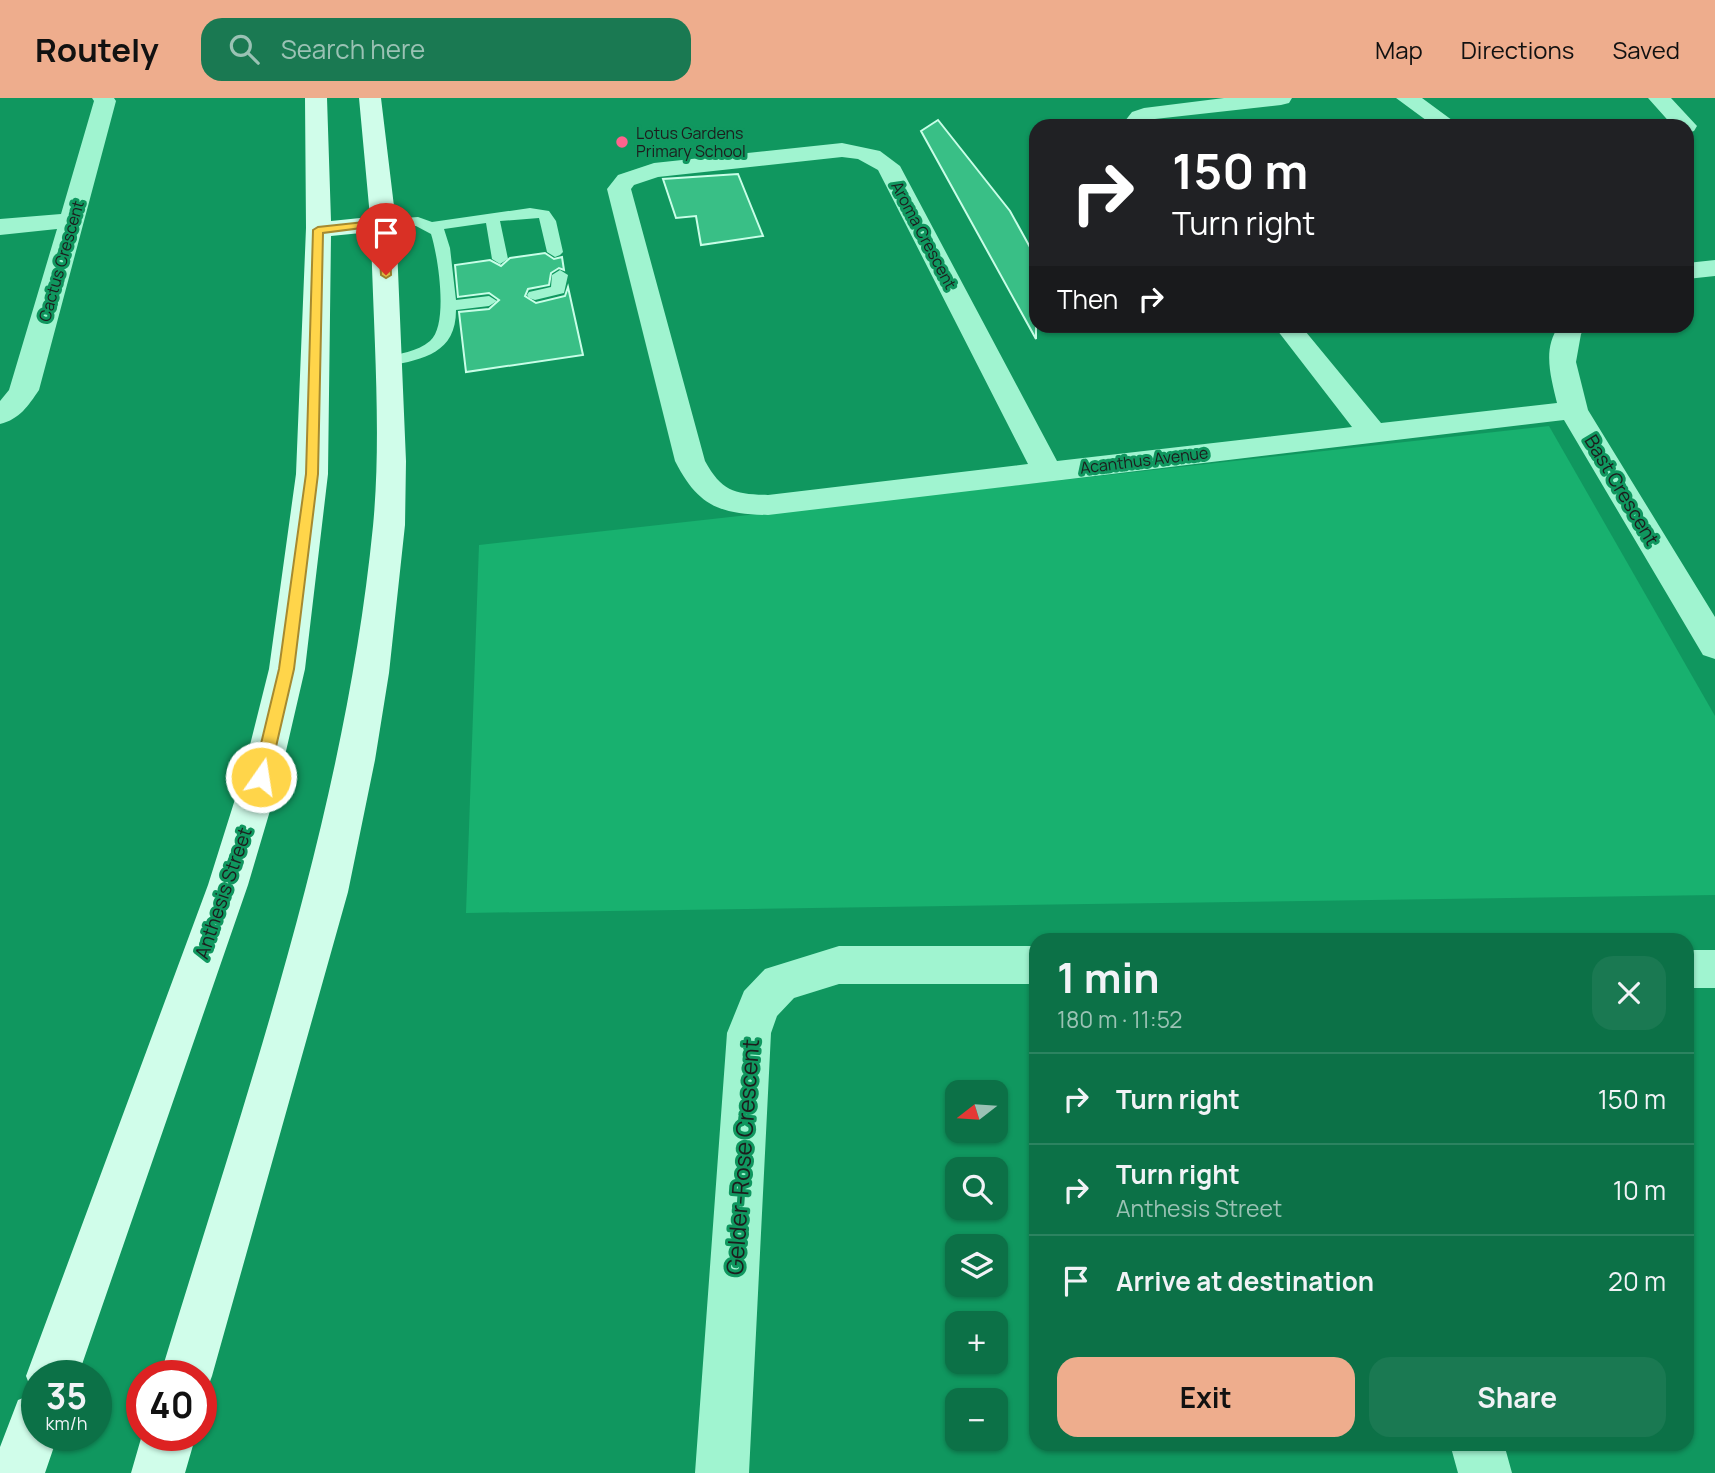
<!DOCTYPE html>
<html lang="en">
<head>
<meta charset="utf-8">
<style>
	body { margin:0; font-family:Manrope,sans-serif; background:#1a7952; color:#f1f3f6; height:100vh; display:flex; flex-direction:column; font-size:26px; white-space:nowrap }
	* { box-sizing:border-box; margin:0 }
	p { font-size:23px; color:#9ac2b4 }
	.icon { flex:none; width:38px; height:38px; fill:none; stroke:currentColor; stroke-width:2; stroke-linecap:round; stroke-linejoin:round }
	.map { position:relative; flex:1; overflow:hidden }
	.sheet { position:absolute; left:1029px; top:835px; width:665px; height:518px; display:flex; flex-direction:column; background:#0c7147; border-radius:21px; box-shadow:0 2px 5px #0004 }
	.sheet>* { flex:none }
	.hud { position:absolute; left:1029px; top:21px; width:665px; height:214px; border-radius:21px; box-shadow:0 2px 5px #0004; background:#202124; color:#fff; overflow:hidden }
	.needle { width:46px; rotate:253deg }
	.tools { position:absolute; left:945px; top:982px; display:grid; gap:14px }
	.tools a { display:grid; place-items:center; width:63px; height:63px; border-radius:14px; background:#0c7147; box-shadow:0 2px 5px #0004; font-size:35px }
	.speed { position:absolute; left:21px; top:1262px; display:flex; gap:14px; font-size:35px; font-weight:700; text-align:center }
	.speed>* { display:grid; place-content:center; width:91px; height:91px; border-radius:50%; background:#0c7147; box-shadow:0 2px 5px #0004; line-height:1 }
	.speed small { font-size:18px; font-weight:400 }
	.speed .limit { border:10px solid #d22; background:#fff; color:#111 }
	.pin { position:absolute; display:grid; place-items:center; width:60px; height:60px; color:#fff; margin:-72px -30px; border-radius:50% 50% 50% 0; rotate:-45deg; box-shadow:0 0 7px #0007 }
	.pin .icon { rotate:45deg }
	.me { position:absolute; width:77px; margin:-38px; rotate:13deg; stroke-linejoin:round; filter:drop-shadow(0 0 5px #0008) }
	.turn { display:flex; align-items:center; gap:24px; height:147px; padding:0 28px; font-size:32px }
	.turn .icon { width:91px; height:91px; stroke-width:2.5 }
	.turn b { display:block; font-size:49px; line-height:60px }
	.then { display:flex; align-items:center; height:66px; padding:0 28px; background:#0003; gap:14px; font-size:26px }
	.round { display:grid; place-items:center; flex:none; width:74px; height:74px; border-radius:21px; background:#1a7952 }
	.summary { display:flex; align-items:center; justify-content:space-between; height:119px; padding:0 28px }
	h1 { font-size:42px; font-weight:700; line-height:52px }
	.cta { display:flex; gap:14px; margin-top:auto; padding:14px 28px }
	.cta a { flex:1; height:80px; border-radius:21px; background:#eead8d; color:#111; font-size:28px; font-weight:700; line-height:80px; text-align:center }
	.cta a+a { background:#1a7952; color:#f1f3f6 }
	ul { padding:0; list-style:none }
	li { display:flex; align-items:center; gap:21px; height:91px; padding:0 28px; border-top:2px solid #2c8360 }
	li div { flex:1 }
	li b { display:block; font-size:26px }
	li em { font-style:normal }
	header { display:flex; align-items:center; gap:42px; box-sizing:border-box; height:98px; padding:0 35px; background:#eead8d; color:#111 }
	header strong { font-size:33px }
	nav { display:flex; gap:38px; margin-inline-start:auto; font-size:24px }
	.search { width:490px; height:63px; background:#1a7952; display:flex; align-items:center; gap:18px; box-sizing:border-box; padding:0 24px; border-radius:21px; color:#9ac2b4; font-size:26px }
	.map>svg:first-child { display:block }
	.green { fill:#18b16f }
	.building { fill:#39bf86; stroke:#c8fee7; stroke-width:2 }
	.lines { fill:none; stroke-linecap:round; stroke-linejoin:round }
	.lane { fill:#a0f4d0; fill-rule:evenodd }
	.street { fill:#a0f4d0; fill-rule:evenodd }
	.secondary { fill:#d0fdea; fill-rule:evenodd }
	.route { fill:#ffd54a; stroke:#a68a30; stroke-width:2 }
	.poi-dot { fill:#ff638d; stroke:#10975f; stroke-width:2.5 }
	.labels { text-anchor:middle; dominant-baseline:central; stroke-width:6; stroke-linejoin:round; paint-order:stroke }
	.far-poi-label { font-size:16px; fill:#1d1d1d; stroke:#10975f; text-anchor:start }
	.far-street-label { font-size:16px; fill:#1d1d1d; stroke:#10975f }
	.street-label { font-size:19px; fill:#1d1d1d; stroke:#10975f }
	.near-street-label { font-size:23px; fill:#1d1d1d; stroke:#10975f }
</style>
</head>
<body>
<header>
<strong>Routely</strong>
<div class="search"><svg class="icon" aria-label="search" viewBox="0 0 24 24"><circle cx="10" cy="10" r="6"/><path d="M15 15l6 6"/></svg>Search here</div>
<nav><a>Map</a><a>Directions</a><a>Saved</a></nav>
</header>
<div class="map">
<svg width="1715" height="1375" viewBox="0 0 1715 1375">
	<rect width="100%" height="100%" fill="#10975f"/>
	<path class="green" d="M 1549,328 L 1715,618 L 1715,797 L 466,815 L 479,447 Z"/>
	<path class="building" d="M 938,22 L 1010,113 L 1036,160 L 1036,241 L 921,33 Z
		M 738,76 L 763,138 L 701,147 L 696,118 L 676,120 L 663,81 Z
		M 545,155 L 554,161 L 562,159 L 564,172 L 559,170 L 551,175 L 549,187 L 528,191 L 525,198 L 536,205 L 565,198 L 568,189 L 583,257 L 466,274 L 459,214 L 489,211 L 499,202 L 489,195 L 458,199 L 455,167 L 490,162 L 501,168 L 510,160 Z"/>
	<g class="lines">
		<path class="lane" d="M 530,110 L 549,113 L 556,123 L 563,154 L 560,157 L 555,159 L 547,154 L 539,120 L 500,123 L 508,161 L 500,166 L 492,161 L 486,125 L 444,131 L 450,150 L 456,202 L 489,198 L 497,203 L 489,208 L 456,212 C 456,255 424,261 389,268 L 383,267 L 381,263 L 383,259 C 399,256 417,254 430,243 C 449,227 438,158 431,136 L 416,128 L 378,128 L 376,125 L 378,122 L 418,119 L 432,124 Z
			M 560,172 L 568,177 L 564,195 L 535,202 L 529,200 L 527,197 L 529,194 L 551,189 L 552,177 Z"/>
		<path class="street" d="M 92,0 L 114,0 L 116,3 L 39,292 C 28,308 20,321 0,326 L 0,303 L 9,292 L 57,131 L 0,137 L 0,121 L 61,116 L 94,3 Z
			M 1224,0 L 1292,0 L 1289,5 L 1281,7 L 1155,21 L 1144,28 L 1121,28 L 1132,14 L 1144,10 Z
			M 1396,0 L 1422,0 L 1460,28 L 1434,28 Z
			M 1648,0 L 1671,0 L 1697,28 L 1694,33 L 1687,35 L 1687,28 L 1673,28 Z
			M 842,45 L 880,53 L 900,68 L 1057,363 L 1352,329 L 1274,228 L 1301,228 L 1381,325 L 1557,305 C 1551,279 1542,251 1559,228 L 1586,228 L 1581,236 L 1576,264 L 1588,312 L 1715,519 L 1715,561 L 1703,557 L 1564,322 L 768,417 C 719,416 698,408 675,363 L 607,91 L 618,77 L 654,65 ZM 842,59 L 858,61 L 878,72 L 1028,366 L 768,397 C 735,396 722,394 705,363 L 631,91 L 634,87 L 658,79 Z
			M 1715,162 L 1715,178 L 1687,181 L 1687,165 Z
			M 839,848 L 1036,848 L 1036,886 L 839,886 L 794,900 L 777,918 L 771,935 L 749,1375 L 695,1375 L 727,935 L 744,893 L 765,871 Z
			M 1687,852 L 1715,852 L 1715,890 L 1687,890 Z
			M 1450,1346 L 1504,1346 L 1512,1375 L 1458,1375 Z"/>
		<path class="secondary" d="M 305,0 L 327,0 L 331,123 L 370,119 L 359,0 L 381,0 L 396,125 L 406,363 L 405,427 L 389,575 L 375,662 L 348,794 L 212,1278 L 205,1297 L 201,1298 L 201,1278 L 160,1278 C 245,998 344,720 373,428 C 382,334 373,229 371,134 L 331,138 L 328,376 L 305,571 L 280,679 L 248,787 L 78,1278 L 37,1278 L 37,1337 L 58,1337 L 45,1375 L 0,1375 L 0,1349 L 18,1302 L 33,1296 L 26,1278 L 208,787 L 242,679 L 269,571 L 296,376 L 306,130 Z
			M 142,1337 L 196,1337 L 185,1375 L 131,1375 Z"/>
	</g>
	<path class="route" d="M 383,122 L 389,125 L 391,177 L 386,180 L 381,177 L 378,128 L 323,135 L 318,376 L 294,571 L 269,679 L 261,685 L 253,679 L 279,571 L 306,376 L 313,132 L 318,129 Z"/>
	<circle class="poi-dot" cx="622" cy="44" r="7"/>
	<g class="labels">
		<g class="far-poi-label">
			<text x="636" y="35">Lotus Gardens<tspan x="636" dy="18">Primary School</tspan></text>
		</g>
		<g class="far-street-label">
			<text transform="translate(924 137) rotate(62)">Aroma Crescent</text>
			<text transform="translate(61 163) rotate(-74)">Cactus Crescent</text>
			<text transform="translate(1144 362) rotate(-7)">Acanthus Avenue</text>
		</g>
		<g class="street-label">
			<text transform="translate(1622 392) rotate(59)">Bast Crescent</text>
			<text transform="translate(223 795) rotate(-71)">Anthesis Street</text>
		</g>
		<g class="near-street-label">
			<text transform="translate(742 1059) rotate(-86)">Gelder-Rose Crescent</text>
		</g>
	</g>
</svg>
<div class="tools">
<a><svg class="needle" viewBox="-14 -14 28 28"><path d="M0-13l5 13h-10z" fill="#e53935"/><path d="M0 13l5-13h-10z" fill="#9ac2b4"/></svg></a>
<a><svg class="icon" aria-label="search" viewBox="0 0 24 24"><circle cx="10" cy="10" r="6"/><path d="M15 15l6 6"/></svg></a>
<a><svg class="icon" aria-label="layers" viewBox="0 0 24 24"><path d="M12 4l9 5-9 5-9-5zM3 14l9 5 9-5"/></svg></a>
<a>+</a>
<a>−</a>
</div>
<div class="speed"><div>35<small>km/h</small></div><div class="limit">40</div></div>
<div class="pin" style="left:386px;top:177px;background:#d93025"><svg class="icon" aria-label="arrive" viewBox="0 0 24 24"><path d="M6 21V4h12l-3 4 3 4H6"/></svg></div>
<svg class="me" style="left:261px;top:679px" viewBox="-20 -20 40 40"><circle r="17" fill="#ffd54a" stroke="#fff" stroke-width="3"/><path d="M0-11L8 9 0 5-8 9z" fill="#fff"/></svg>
<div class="hud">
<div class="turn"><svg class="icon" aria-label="right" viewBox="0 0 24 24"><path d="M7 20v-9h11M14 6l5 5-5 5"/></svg><div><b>150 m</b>Turn right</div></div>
<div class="then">Then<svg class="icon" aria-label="right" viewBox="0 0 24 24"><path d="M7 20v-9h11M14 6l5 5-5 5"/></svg></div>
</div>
<section class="sheet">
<div class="summary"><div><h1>1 min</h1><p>180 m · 11:52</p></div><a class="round"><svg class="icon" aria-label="close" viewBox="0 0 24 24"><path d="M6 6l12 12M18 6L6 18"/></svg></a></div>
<ul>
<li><svg class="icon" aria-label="right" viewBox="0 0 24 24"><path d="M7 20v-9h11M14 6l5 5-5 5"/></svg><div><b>Turn right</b></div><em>150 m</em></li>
<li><svg class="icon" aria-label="right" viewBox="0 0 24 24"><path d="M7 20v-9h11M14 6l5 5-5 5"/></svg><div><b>Turn right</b><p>Anthesis Street</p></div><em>10 m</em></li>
<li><svg class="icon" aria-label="arrive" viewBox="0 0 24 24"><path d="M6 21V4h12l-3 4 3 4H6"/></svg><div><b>Arrive at destination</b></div><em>20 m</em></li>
</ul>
<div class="cta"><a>Exit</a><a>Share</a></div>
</section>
</div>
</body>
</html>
